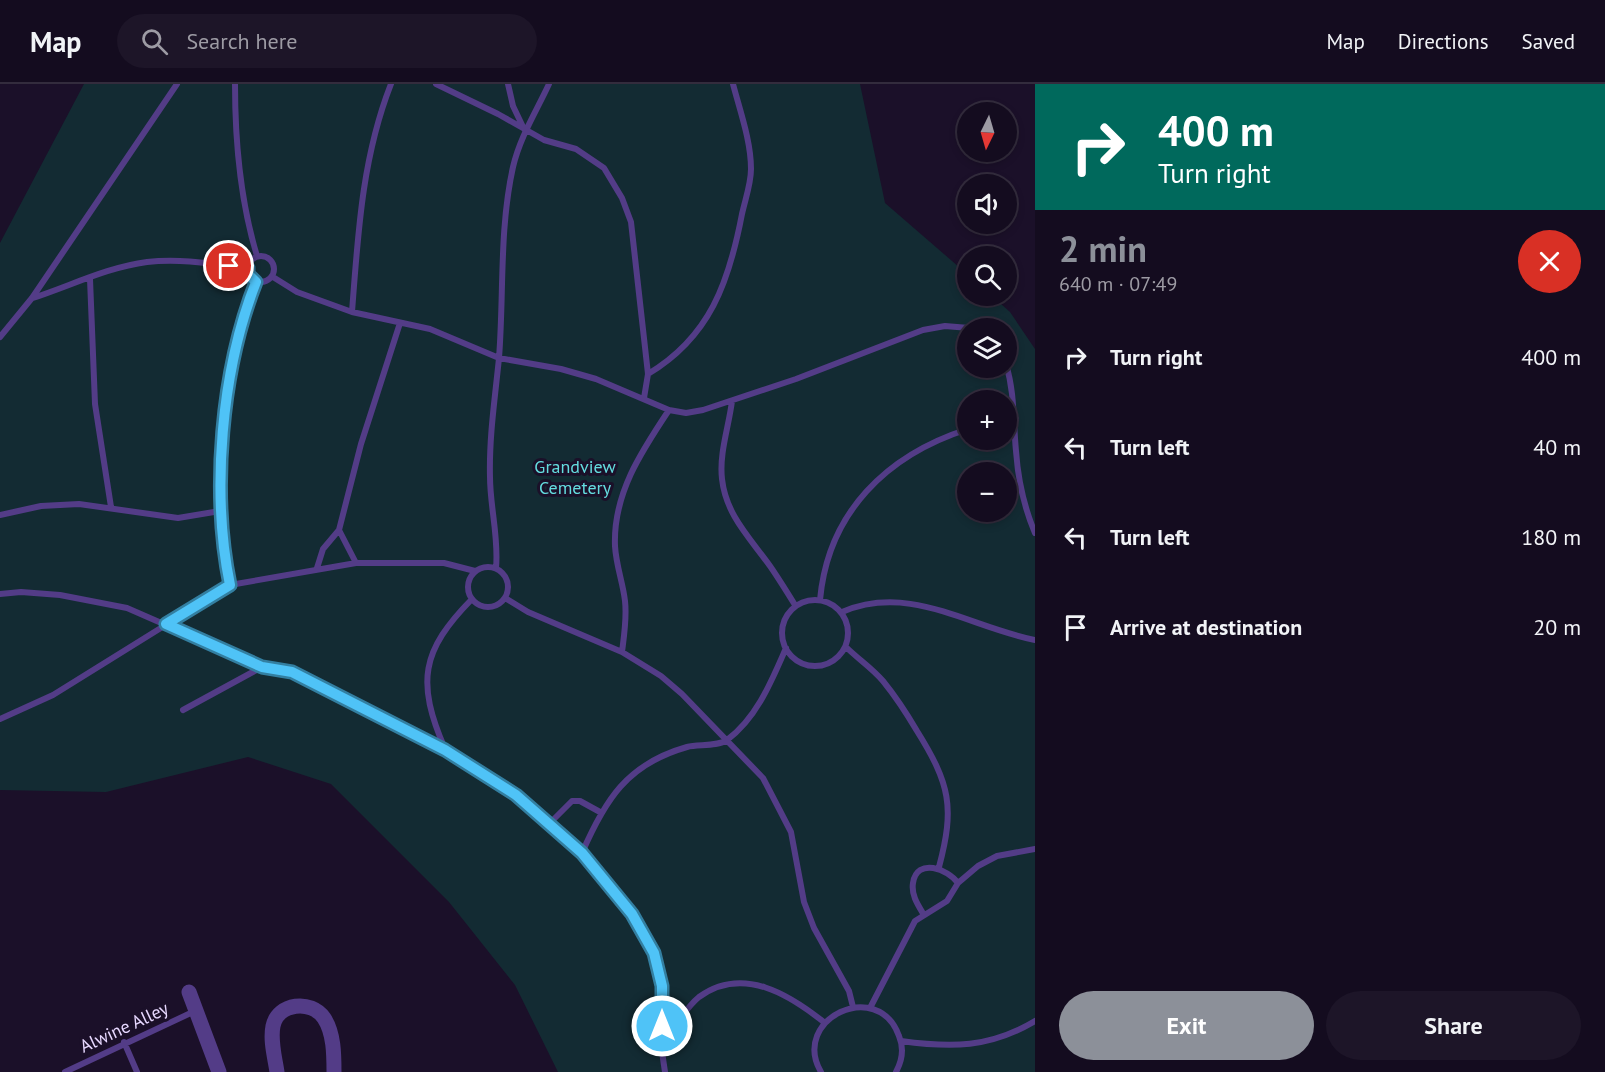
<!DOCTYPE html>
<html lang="en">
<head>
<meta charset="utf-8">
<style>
	body { margin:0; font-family:"PT Sans",sans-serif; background:#1d1528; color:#f1f3f6; height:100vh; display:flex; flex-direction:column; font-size:22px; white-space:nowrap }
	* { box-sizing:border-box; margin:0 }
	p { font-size:20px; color:#9d9ba4 }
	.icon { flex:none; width:33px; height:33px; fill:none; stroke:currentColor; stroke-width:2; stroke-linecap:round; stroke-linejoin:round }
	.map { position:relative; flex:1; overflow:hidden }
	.side { display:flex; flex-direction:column; background:#140c1f; width:570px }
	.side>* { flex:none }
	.banner { background:#00695c; color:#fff; overflow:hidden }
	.needle { width:39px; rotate:185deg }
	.buttons { position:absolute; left:957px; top:18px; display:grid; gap:12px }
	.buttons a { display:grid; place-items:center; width:60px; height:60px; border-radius:50%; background:#140c1f; box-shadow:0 3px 9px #0003,0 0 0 2px #332c3d; font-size:30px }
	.pin { position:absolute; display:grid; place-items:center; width:51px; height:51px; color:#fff; margin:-26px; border:3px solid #fff; border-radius:50%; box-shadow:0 2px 6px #0007 }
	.me { position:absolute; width:66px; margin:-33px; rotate:0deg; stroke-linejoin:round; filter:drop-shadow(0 0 4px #0008) }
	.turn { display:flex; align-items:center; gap:21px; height:126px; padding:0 24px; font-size:27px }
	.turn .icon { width:78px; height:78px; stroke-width:2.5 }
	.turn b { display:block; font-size:42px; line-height:51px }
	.round { display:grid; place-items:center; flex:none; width:63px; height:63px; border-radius:32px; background:#1d1528 }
	.overview { display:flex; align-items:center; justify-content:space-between; height:102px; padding:0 24px }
	h1 { font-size:36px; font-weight:800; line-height:45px; color:#8c9099 }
	.action { display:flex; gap:12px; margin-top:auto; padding:12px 24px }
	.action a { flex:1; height:69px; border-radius:36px; background:#8c9099; color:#fff; font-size:24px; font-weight:800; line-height:69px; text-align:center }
	.action a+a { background:#1d1528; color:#f1f3f6 }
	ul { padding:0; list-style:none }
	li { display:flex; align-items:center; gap:18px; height:90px; padding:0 24px }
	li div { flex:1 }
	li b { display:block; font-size:22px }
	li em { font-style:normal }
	header { display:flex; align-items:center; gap:36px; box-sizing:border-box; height:84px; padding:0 30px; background:#140c1f; border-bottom:2px solid #332c3d }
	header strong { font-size:28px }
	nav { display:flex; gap:33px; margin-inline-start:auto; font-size:21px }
	.search { width:420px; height:54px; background:#1d1528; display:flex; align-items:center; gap:15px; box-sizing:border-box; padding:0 21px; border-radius:33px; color:#9d9ba4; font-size:22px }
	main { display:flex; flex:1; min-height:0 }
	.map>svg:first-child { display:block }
	.green { fill:#132b33; fill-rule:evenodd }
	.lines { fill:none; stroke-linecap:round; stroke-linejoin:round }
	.service { stroke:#533c87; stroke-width:6 }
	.tertiary { stroke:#533c87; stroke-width:15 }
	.route-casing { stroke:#337fa1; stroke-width:15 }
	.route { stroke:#4fc3f7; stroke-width:10 }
	.labels { text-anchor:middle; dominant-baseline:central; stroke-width:6; stroke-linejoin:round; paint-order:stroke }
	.park-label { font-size:18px; fill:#64dddf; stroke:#1b1029 }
	.street-label { font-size:18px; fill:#e7d8ff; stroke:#1b1029 }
</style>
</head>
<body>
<header>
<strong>Map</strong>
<div class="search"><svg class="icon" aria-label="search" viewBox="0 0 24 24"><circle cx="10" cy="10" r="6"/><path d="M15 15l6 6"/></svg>Search here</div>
<nav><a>Map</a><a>Directions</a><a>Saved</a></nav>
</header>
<main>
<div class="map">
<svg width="1035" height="988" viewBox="0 0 1035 988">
	<rect width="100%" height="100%" fill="#1b1029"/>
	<path class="green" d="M 84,0 L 860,0 L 885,119 L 967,190 L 968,212 L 992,212 L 1010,228 L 1035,265 L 1035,988 L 558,988 L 515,901 L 449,818 L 331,700 L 248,673 L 106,708 L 0,706 L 0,159 ZM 968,244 L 1006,244 L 1006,284 L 968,284 ZM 968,316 L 1006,316 L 1006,356 L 968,356 ZM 968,388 L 1006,388 L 1006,428 L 968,428 Z"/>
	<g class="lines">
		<path class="service" d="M 235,0 C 235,59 240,116 257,172
			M 436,0 L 498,30 L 544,56 L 576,65 L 604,84 L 622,114 L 631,138 L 648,290 L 644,314
			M 508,0 L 513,22 L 524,45
			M248 185a13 13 0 1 1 26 0a13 13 0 1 1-26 0Z
			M 273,193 L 297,208 L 352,228 L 430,245 L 499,274 L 561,285 L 596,295 L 669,326 L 686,329 L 703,326 L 796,295 L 923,246 L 945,242 L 969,244
			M 90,195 L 95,320 L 111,423
			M 33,214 C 70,202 108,183 147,178 C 180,174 215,180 248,184
			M 352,228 C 358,150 362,74 391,0
			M 0,253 L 32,214 L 177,0
			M 1006,280 C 1015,310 1013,337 1016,367 C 1018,396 1024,423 1035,449
			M 648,290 C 710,253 729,198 742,130 C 745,116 751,100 751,85 C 751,57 740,27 733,0
			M 732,317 C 729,342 719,369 722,395 C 726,431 750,454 770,482 C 779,495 787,508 795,521
			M 1006,337 L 1016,335
			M 0,431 L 41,422 L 79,420 L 178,434 L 220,427
			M 339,446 L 356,479
			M468 503a20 20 0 1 1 40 0a20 20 0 1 1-40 0Z
			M 317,484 L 323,465 L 339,446 L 361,360 L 400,239
			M 496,484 C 499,454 490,423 490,393 C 489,353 495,314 499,274 C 504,211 499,146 513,83 C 520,53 536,28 549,0
			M 230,501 C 210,406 220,288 256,197
			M 0,510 L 21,508 L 60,511 L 127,524 L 262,583 L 292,588 L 445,665 L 516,711 L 582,769 L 632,830 L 654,869 L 661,902 L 661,961 L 665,988
			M 505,514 L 528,528 L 622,568 L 661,592 L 682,610 L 763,694 L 791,748 L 804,818 L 814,844 L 849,907 L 853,923
			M782 549a33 33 0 1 1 66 0a33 33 0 1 1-66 0Z
			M 820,516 C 828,428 887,371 968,345
			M 842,528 C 910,499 969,543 1035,556
			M 846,563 C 858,575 872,584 883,597 C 896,613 907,630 917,647 C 950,700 955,723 939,783
			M 622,568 C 624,552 627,534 625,517 C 623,499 616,481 615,462 C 613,410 641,368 669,326
			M 183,626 L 262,583
			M 0,635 L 53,611 L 230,501 L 356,479 L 444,479 L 475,487
			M 445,665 C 416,598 421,567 472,515
			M 550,739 L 572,717 L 580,717 L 600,728
			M 582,769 C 605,716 627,680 687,663 C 698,660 717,663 727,656 C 757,634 772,596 786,564
			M 924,831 C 918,821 911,811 913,799 C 917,773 948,785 958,799
			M 870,924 L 915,837 L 947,817 L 958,799 L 978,782 L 997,772 L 1035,765
			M 901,957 C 951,964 990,964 1035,937
			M 124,958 L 137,988
			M 662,961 C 674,946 684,925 699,913 C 743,881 790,911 825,939
			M 65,988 L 195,927
			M 821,988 C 790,935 878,893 899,952 C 904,964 902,977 896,988"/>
		<path class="tertiary" d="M 189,908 L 219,988
			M 277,988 C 275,974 270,957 273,942 C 278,919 311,915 324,934 C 334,949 334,971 334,988"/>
	</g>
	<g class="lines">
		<defs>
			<path id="route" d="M 229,182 L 248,184 L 248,190 L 256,198 C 221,287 211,408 230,501 L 166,540 L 262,583 L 292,588 L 445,666 L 516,711 L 582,769 L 632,830 L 654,869 L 662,902 L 662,942"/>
		</defs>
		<use href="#route" class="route-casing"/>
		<use href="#route" class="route"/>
	</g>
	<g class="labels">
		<g class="park-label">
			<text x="575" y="382">Grandview<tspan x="575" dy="21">Cemetery</tspan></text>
		</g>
		<g class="street-label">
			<text transform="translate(124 943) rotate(-25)">Alwine Alley</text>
		</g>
	</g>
</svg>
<div class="buttons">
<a><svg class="needle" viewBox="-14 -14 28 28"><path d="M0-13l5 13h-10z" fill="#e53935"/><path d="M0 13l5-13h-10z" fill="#9d9ba4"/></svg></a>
<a><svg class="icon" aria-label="sound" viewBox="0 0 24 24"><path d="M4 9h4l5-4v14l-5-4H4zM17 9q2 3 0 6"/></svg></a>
<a><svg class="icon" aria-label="search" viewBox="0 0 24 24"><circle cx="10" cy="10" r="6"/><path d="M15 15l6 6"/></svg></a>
<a><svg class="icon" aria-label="layers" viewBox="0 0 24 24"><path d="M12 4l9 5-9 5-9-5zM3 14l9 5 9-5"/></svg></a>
<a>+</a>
<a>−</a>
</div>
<div class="pin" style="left:229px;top:182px;background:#d93025"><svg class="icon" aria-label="arrive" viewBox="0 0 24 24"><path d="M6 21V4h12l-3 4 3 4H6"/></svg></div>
<svg class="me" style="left:662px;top:942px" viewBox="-20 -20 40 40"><circle r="17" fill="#4fc3f7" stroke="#fff" stroke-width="3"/><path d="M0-11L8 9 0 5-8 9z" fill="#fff"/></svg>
</div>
<section class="side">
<div class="banner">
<div class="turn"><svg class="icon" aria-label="right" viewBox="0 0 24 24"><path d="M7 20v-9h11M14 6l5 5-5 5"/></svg><div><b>400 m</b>Turn right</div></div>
</div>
<div class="overview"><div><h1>2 min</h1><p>640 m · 07:49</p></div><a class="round" style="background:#d93025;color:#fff"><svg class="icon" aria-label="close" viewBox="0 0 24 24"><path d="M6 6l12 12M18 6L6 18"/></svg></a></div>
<ul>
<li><svg class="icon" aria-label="right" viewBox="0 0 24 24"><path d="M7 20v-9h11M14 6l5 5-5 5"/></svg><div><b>Turn right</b></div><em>400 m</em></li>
<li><svg class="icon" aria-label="left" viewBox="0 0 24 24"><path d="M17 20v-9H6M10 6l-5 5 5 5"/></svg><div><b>Turn left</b></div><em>40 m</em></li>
<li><svg class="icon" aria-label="left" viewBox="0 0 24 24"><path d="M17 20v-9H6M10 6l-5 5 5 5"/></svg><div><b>Turn left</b></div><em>180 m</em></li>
<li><svg class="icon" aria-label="arrive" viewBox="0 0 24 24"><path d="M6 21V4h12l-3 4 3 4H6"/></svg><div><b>Arrive at destination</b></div><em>20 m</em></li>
</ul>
<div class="action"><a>Exit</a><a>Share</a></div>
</section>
</main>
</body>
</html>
